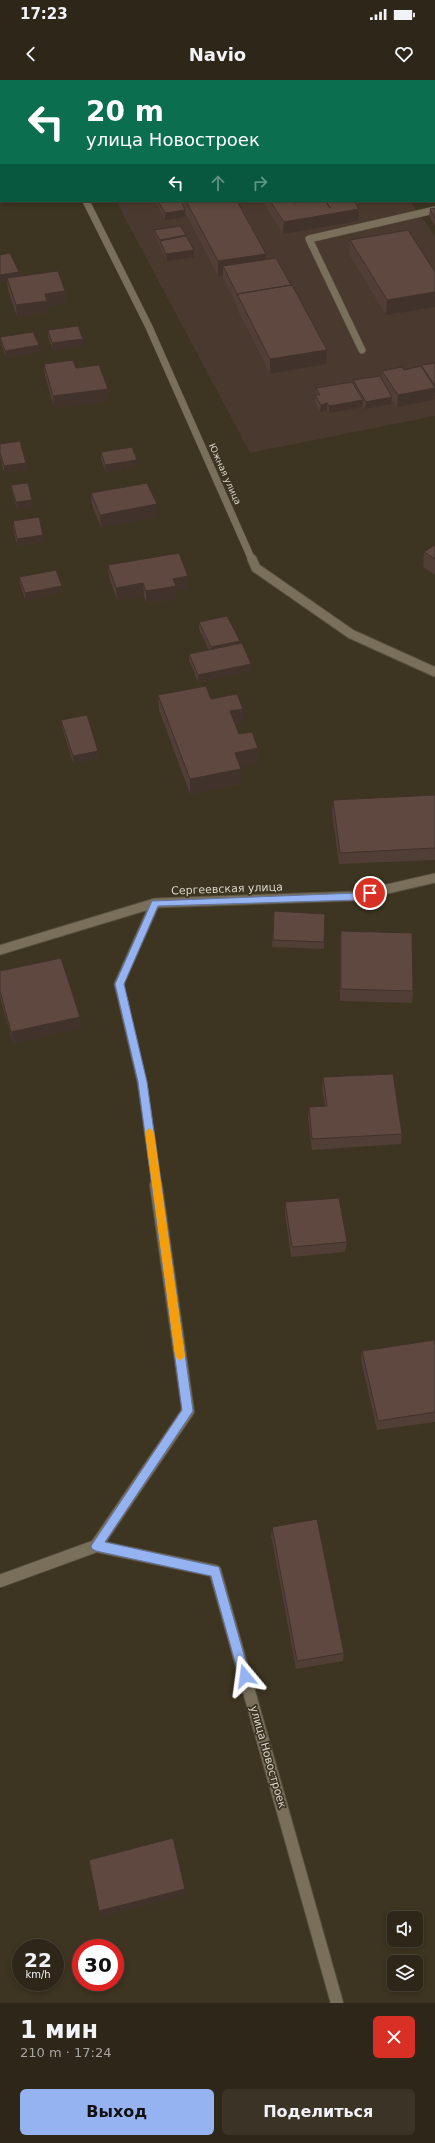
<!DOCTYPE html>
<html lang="ru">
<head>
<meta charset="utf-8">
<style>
	body { margin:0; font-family:"DejaVu Sans",sans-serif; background:#3a3326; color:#f1f3f6; height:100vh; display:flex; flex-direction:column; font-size:15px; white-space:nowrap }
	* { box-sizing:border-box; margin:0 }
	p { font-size:13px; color:#a7a5a2 }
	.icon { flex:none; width:22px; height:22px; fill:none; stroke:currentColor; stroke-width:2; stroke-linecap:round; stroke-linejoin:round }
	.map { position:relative; height:1923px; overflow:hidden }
	.panel { display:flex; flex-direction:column; background:#2e2719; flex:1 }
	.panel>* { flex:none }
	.guide { position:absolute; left:0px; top:0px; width:435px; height:122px; box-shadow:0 2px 6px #0003,0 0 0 1px #494438; background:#0b6e4f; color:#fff; overflow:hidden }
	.buttons { position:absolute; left:387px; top:1831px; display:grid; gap:8px }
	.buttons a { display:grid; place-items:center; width:36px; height:36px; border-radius:6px; background:#2e2719; box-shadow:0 2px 6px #0003,0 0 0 1px #494438; font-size:20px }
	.speed { position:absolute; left:12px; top:1859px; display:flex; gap:8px; font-size:20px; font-weight:700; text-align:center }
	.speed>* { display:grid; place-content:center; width:52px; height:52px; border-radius:50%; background:#2e2719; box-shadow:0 2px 6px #0003,0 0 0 1px #494438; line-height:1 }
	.speed small { font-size:10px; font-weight:400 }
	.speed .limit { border:6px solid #d22; background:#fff; color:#111 }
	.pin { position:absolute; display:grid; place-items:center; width:34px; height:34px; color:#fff; margin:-17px; border:2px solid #fff; border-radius:50%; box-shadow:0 1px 4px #0007 }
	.me { position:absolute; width:44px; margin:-22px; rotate:344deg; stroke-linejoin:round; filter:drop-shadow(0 0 3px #0008) }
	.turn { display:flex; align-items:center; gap:14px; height:84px; padding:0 20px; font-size:18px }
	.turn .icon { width:52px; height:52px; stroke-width:2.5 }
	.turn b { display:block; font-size:28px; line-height:34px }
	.lanes { display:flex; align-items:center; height:38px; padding:0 20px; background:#0003; justify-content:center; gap:20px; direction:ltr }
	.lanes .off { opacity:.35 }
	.round { display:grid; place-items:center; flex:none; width:42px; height:42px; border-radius:6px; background:#3a3326 }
	.summary { display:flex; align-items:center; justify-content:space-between; height:68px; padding:0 20px }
	h1 { font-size:24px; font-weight:700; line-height:30px }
	.cta { display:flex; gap:8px; margin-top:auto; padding:8px 20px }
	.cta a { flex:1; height:46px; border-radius:6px; background:#95b2f1; color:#111; font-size:16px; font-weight:700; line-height:46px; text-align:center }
	.cta a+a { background:#3a3326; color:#f1f3f6 }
	.status { display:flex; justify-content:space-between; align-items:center; height:28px; padding:0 20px; background:#2e2719; direction:ltr }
	.status svg { height:11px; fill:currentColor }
	header { display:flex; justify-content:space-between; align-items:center; height:52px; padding:0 20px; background:#2e2719; font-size:18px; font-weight:700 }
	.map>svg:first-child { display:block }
	.industrial { fill:#4a392e }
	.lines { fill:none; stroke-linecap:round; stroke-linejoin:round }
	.minor-far2-casing { stroke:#57503f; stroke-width:8 }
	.minor-far1-casing { stroke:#57503f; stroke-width:11 }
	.minor-casing { stroke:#57503f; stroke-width:14 }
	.minor-far2 { stroke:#796f5a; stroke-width:7 }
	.minor-far1 { stroke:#796f5a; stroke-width:9 }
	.minor { stroke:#796f5a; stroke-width:12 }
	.wall { fill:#513e36 }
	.shaded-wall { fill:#42322c }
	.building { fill:#5e483f; stroke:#42322c }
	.route { fill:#95b2f1; stroke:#61749d }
	.slow { fill:#f59e0b }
	.labels { text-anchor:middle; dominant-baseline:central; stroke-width:3.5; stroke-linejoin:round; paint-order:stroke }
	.far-street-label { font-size:9px; fill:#dad5ca; stroke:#3d3421 }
	.street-label { font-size:11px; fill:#dad5ca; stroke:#3d3421 }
</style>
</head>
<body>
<div class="status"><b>17:23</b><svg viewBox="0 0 49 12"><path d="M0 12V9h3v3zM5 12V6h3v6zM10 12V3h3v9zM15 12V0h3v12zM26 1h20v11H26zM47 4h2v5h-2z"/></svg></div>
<header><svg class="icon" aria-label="back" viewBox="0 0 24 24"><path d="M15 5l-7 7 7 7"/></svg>Navio<svg class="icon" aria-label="heart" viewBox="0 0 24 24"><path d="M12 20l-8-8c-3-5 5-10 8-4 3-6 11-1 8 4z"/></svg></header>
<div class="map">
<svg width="435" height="1923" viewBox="0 0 435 1923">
	<rect width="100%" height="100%" fill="#3d3421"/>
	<path class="industrial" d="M 116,121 L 410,121 L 435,156 L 435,336 L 250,373 Z"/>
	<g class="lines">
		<defs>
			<path id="minor-far2" d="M 86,121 L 149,247 L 252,480
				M 362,270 L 309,159 L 435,130"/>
			<path id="minor-far1" d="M 252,479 L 256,488 L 351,554 L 435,592
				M 155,823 L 119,904 L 142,1002 L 157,1106
				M 0,870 L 155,823 L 357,816 L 435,798"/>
			<path id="minor" d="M 156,1105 L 188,1331 L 96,1466 L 215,1491 L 337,1923
				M 0,1501 L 96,1466"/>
		</defs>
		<use href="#minor-far2" class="minor-far2-casing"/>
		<use href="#minor-far1" class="minor-far1-casing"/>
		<use href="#minor" class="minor-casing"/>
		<use href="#minor-far2" class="minor-far2"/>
		<use href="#minor-far1" class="minor-far1"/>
		<use href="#minor" class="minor"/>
	</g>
	<path class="wall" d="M 157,121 L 237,121 L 266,174 L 266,180 L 327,270 L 326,284 L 270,294 L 237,229 L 237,226 L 223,198 L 223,195 L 218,196 L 186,134 L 186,137 L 165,140 L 157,125 Z
		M 265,121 L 354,121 L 359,129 L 358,141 L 283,154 L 265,126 Z
		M 435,128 L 435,146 L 429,136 L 430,129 Z
		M 154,150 L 186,155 L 186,157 L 194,170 L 194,177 L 167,181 L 155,157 Z
		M 350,160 L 435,192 L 386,235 L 349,174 Z
		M 0,175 L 19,192 L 20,196 L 65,211 L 66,223 L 48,226 L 48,233 L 17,237 L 8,210 L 7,201 L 0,202 Z
		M 48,250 L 83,266 L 53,270 L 48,257 Z
		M 0,257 L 39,265 L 39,272 L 6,278 L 1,264 Z
		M 435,283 L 434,320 L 397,327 L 392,320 L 391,324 L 365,329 L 362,324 L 362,327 L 329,333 L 327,330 L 320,332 L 315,322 L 316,308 L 353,302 L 353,300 L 381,299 L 382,291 L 404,290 L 421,287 L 421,285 Z
		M 44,284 L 108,309 L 108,321 L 54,328 L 45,296 Z
		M 0,364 L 27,390 L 4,393 L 0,377 Z
		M 101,372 L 137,380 L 137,387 L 106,392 L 101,379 Z
		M 11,405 L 32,420 L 33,427 L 17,429 L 12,412 Z
		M 91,413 L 157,424 L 157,437 L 101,447 L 92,425 Z
		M 13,441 L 43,455 L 44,462 L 17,466 L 13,448 Z
		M 435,465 L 435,495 L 423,487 L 424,472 Z
		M 108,485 L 188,496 L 188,508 L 176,510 L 176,519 L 146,523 L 144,516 L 117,520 L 109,497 Z
		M 19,497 L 62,513 L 25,520 L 20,504 Z
		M 199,542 L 240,564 L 251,584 L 251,591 L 198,602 L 189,581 L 189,574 L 209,570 L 199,549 Z
		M 158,615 L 242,644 L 235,645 L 239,654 L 258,683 L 240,686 L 241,704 L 190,714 L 159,630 Z
		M 61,640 L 99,678 L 73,683 L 62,647 Z
		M 435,715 L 435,780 L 339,784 L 332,732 L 333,720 Z
		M 274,831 L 324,862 L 324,869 L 272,867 Z
		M 341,851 L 413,911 L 412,923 L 340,921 L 340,862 Z
		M 0,891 L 81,948 L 13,963 L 0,917 Z
		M 323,997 L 402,1054 L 401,1064 L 312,1070 L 308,1038 L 309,1027 L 325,1026 L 322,1008 Z
		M 285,1122 L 347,1162 L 345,1172 L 291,1177 L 285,1133 Z
		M 435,1265 L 435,1342 L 377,1350 L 361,1280 L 362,1271 Z
		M 272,1447 L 344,1573 L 343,1581 L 296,1589 L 271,1455 Z"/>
	<path class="shaded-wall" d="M 0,112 L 1,112 L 1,121 L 18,121 L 0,124 Z
		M 359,129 L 358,141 L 283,154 L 284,142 Z
		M 185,130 L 186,137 L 165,140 L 165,133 Z
		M 186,155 L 186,162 L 160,161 L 160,160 Z
		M 194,170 L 194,177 L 167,181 L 166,174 Z
		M 266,174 L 266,188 L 223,186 L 223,195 L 218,196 L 218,181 Z
		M 19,192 L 20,199 L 7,198 L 7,201 L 0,202 L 0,195 Z
		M 65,211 L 66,223 L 48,226 L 48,233 L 17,237 L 16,225 L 45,214 Z
		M 435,212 L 435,227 L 386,235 L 387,220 Z
		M 83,259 L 83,266 L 53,270 L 52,263 Z
		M 39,265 L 39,272 L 6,278 L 5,271 Z
		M 327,270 L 326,284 L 270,294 L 270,279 Z
		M 434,304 L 435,304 L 435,316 L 434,316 L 434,320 L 397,327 L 398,315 L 433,308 Z
		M 108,309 L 108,321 L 54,328 L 53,316 Z
		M 392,317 L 391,324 L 365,329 L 366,322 Z
		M 363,320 L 362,327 L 329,333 L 329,326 Z
		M 327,323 L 327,330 L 320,332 L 321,325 Z
		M 137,380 L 137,387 L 106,392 L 105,385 Z
		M 26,383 L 27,390 L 4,393 L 4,386 Z
		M 32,420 L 33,427 L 17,429 L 16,422 Z
		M 157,424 L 157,437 L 101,447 L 100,435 Z
		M 43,455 L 44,462 L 17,466 L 17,459 Z
		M 188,496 L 188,508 L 176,510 L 176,519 L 146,523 L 146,511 L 173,499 Z
		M 143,503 L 144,516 L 117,520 L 116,508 Z
		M 62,506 L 62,513 L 25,520 L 25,513 Z
		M 240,561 L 240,568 L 211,574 L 211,567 Z
		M 251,584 L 251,591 L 198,602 L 198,595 Z
		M 243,629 L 242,644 L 229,646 L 230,631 Z
		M 258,668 L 258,683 L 234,687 L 235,673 Z
		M 98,671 L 99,678 L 73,683 L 73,676 Z
		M 241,689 L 241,704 L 190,714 L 190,699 Z
		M 80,937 L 81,948 L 13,963 L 11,952 Z
		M 185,1809 L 185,1815 L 100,1837 L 99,1831 Z"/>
	<path class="building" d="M 262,0 L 297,0 L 298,1 L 262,1 Z
		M 0,82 L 1,82 L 1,112 L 0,112 Z
		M 158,121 L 181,121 L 185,130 L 165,133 Z
		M 186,121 L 237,121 L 266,174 L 218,181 Z
		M 270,121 L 293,121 L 294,123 L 308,121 L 325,121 L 330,128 L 326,121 L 354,121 L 359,129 L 284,142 Z
		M 294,121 L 307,121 L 295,122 Z
		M 435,128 L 435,138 L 430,129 Z
		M 180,146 L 186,155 L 160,160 L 154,150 Z
		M 408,150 L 435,192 L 435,212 L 387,220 L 350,160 Z
		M 186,156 L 194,170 L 166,174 L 160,161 Z
		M 10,173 L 19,192 L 0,195 L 0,175 Z
		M 276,178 L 291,205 L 237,214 L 238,216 L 223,186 Z
		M 58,191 L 65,211 L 45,214 L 47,221 L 16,225 L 7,198 Z
		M 292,205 L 327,270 L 270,279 L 237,214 Z
		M 78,246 L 83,259 L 52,263 L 48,250 Z
		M 33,252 L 39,265 L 5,271 L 0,257 Z
		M 73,280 L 76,288 L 99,285 L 108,309 L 53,316 L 44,284 Z
		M 435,283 L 435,304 L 434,304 L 421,285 Z
		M 421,286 L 435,308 L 398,315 L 382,291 L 402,287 L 404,290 Z
		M 380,296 L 392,317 L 366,322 L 353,300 Z
		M 352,302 L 363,320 L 329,326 L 327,323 L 321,325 L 315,315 L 320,315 L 316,308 Z
		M 20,361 L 26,383 L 4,386 L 0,373 L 0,364 Z
		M 132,367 L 137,380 L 105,385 L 101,372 Z
		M 28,403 L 32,420 L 16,422 L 11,405 Z
		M 147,403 L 157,424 L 100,435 L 91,413 Z
		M 39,437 L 43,455 L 17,459 L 13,441 Z
		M 435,465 L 435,479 L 424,472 Z
		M 179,473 L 188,496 L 173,499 L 176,506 L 146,511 L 143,503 L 116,508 L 108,485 Z
		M 56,490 L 62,506 L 25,513 L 19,497 Z
		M 227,536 L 240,561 L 211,567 L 199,542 Z
		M 242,563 L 251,584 L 198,595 L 189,574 Z
		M 206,606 L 211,619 L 237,614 L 243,629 L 230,631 L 239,654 L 252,652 L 258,668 L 235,673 L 241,689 L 190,699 L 158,615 Z
		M 87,635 L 98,671 L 73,676 L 61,640 Z
		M 435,715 L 435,768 L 340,773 L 333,720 Z
		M 274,831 L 325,834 L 324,862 L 273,860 Z
		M 341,851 L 412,853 L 413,911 L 341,909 Z
		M 61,878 L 80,937 L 11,952 L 0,911 L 0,891 Z
		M 393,994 L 402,1054 L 312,1059 L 309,1027 L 327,1026 L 323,997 Z
		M 339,1118 L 347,1162 L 292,1167 L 285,1122 Z
		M 434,1260 L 435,1265 L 435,1332 L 378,1341 L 362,1271 Z
		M 317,1439 L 344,1573 L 297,1581 L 272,1447 Z
		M 173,1758 L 185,1809 L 99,1831 L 89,1780 Z"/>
	<path class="route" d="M 370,810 L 373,811 L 373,816 L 357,820 L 158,826 L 124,904 L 147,1002 L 193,1331 L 105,1462 L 219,1487 L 250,1596 L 249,1600 L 245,1601 L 241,1600 L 239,1596 L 211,1496 L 96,1471 L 92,1469 L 91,1466 L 182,1330 L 138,1002 L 115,904 L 152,821 L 357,813 Z"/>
	<path class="slow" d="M 149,1048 L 154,1052 L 185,1276 L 180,1281 L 175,1276 L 145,1052 Z"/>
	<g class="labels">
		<g class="far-street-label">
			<text transform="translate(225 394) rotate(66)">Южная улица</text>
		</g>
		<g class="street-label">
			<text transform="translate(227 809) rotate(-2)">Сергеевская улица</text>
			<text transform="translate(268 1677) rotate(74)">улица Новостроек</text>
		</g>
	</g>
</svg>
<div class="buttons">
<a><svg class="icon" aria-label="sound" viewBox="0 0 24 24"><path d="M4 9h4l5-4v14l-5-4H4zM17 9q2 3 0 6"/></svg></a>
<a><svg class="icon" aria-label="layers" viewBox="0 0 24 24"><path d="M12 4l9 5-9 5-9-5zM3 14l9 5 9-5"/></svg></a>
</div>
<div class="speed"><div>22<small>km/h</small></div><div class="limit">30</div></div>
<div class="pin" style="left:370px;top:813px;background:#d93025"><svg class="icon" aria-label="arrive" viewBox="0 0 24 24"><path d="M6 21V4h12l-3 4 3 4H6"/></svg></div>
<svg class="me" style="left:245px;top:1596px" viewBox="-20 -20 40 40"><path d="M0-17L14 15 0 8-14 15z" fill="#95b2f1" stroke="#fff" stroke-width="4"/></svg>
<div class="guide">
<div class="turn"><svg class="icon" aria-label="left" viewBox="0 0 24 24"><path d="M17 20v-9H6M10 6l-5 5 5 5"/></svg><div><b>20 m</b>улица Новостроек</div></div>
<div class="lanes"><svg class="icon" aria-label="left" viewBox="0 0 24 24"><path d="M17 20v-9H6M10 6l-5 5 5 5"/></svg><svg class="icon off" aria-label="ahead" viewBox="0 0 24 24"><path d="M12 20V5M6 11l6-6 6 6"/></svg><svg class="icon off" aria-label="right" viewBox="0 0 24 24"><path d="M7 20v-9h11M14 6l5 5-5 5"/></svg></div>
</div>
</div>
<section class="panel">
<div class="summary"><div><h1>1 мин</h1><p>210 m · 17:24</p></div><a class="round" style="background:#d93025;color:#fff"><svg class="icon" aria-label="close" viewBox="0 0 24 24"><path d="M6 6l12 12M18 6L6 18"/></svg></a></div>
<div class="cta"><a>Выход</a><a>Поделиться</a></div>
</section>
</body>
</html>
